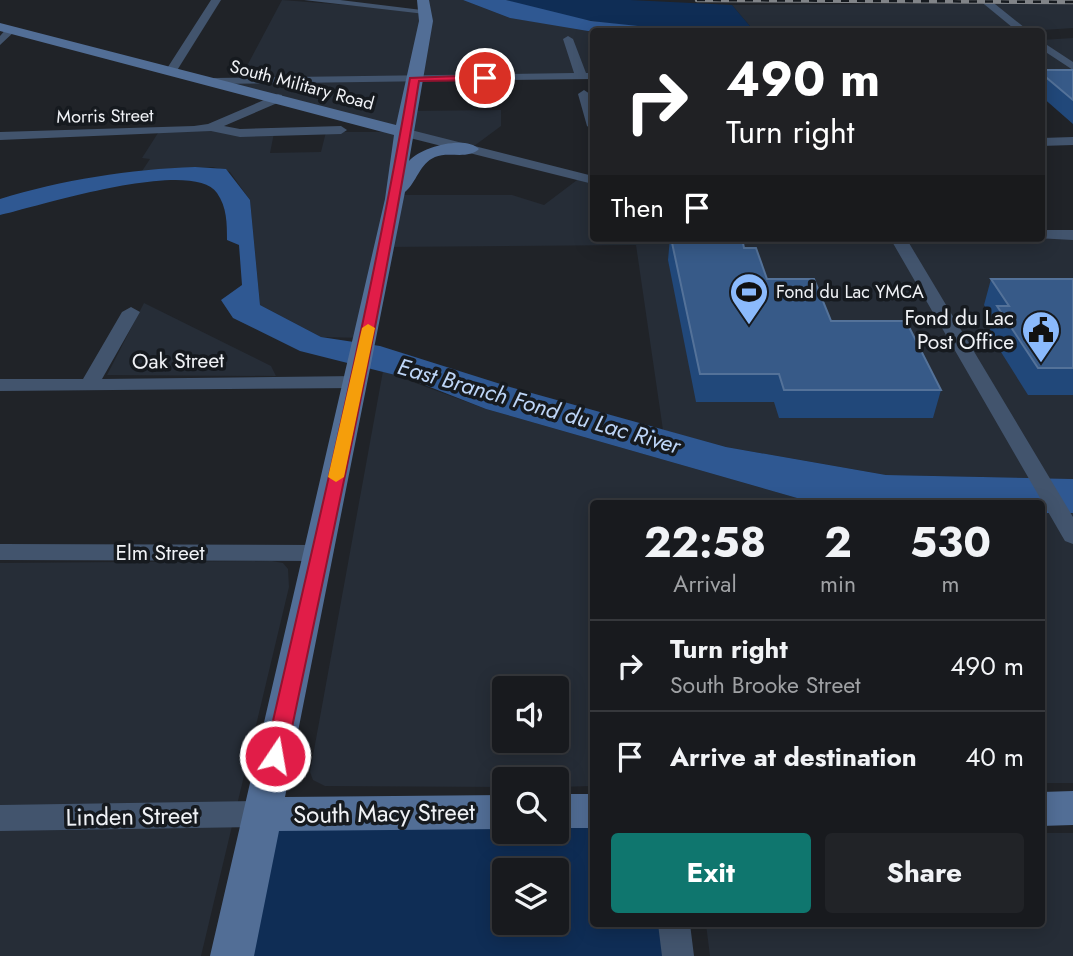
<!DOCTYPE html>
<html lang="en">
<head>
<meta charset="utf-8">
<style>
	body { margin:0; font-family:Jost,sans-serif; background:#212327; color:#f1f3f6; height:100vh; display:flex; flex-direction:column; font-size:26px; white-space:nowrap }
	* { box-sizing:border-box; margin:0 }
	p { font-size:23px; color:#9fa1a4 }
	.icon { flex:none; width:38px; height:38px; fill:none; stroke:currentColor; stroke-width:2; stroke-linecap:round; stroke-linejoin:round }
	.map { position:relative; flex:1; overflow:hidden }
	.details { position:absolute; left:590px; top:500px; width:455px; height:427px; display:flex; flex-direction:column; background:#181a1e; border-radius:7px; box-shadow:0 4px 18px #0003,0 0 0 2px #36383c }
	.details>* { flex:none }
	.hud { position:absolute; left:590px; top:28px; width:455px; height:214px; border-radius:7px; box-shadow:0 4px 18px #0003,0 0 0 2px #36383c; background:#202124; color:#fff; overflow:hidden }
	.tools { position:absolute; left:492px; top:676px; display:grid; gap:14px }
	.tools a { display:grid; place-items:center; width:77px; height:77px; border-radius:7px; background:#181a1e; box-shadow:0 4px 18px #0003,0 0 0 2px #36383c; font-size:35px }
	.pin { position:absolute; display:grid; place-items:center; width:60px; height:60px; color:#fff; margin:-30px; border:4px solid #fff; border-radius:50%; box-shadow:0 2px 7px #0007 }
	.me { position:absolute; width:77px; margin:-38px; rotate:12deg; stroke-linejoin:round; filter:drop-shadow(0 0 5px #0008) }
	.turn { display:flex; align-items:center; gap:24px; height:147px; padding:0 21px; font-size:32px }
	.turn .icon { width:91px; height:91px; stroke-width:2.5 }
	.turn b { display:block; font-size:49px; line-height:60px }
	.then { display:flex; align-items:center; height:66px; padding:0 21px; background:#0003; gap:14px; font-size:26px }
	.eta { display:flex; justify-content:space-evenly; align-items:center; height:119px; text-align:center }
	.eta b { font-size:42px; font-weight:700; line-height:49px }
	.button { display:flex; gap:14px; margin-top:auto; padding:14px 21px }
	.button a { flex:1; height:80px; border-radius:7px; background:#0f766e; color:#fff; font-size:28px; font-weight:700; line-height:80px; text-align:center }
	.button a+a { background:#212327; color:#f1f3f6 }
	ul { padding:0; list-style:none }
	li { display:flex; align-items:center; gap:21px; height:91px; padding:0 21px; border-top:2px solid #36383c }
	li div { flex:1 }
	li b { display:block; font-size:26px }
	li em { font-style:normal }
	.map>svg:first-child { display:block }
	.built { fill:#262d37; fill-rule:evenodd }
	.green { fill:#0f2d55; fill-rule:evenodd }
	.water { fill:#2f5892 }
	.lines { fill:none; stroke-linecap:round; stroke-linejoin:round }
	.street { fill:#42546d; fill-rule:evenodd }
	.secondary { fill:#526e96; fill-rule:evenodd }
	.rail-casing { stroke:#818488; stroke-width:4.5 }
	.rail { stroke:#161a1f; stroke-width:2.5; stroke-dasharray:8; stroke-linecap:butt }
	.wall { fill:#21487a }
	.building { fill:#375a88; stroke:#547299; stroke-width:2 }
	.route { fill:#e11d48; stroke:#92132f; stroke-width:2 }
	.slow { fill:#f59e0b }
	.labels { text-anchor:middle; dominant-baseline:central; stroke-width:7; stroke-linejoin:round; paint-order:stroke }
	.far-street-label { font-size:18px; fill:#f0f2f6; stroke:#161a1f }
	.far-poi-label { font-size:18px; fill:#f0f2f6; stroke:#161a1f; text-anchor:start }
	.poi-label { font-size:21px; fill:#f0f2f6; stroke:#161a1f; text-anchor:end }
	.street-label { font-size:21px; fill:#f0f2f6; stroke:#161a1f }
	.water-label { font-size:23px; font-style:italic; fill:#bdd5f7; stroke:#161a1f }
	.near-street-label { font-size:24px; fill:#f0f2f6; stroke:#161a1f }
</style>
</head>
<body>
<div class="map">
<svg width="1073" height="956" viewBox="0 0 1073 956">
	<rect width="100%" height="100%" fill="#202328"/>
	<path class="built" d="M 282,0 L 424,11 L 423,0 L 463,0 L 510,18 L 596,31 L 593,32 L 593,76 L 415,79 L 409,111 L 501,110 L 501,126 L 470,149 L 404,132 L 397,195 L 512,195 L 544,205 L 581,177 L 593,180 L 593,238 L 1041,238 L 1073,235 L 1073,479 L 886,475 L 726,447 L 663,430 L 636,245 L 385,247 L 366,338 L 321,337 L 260,305 L 250,200 L 230,172 L 213,167 L 142,171 L 150,159 L 142,158 L 158,133 L 194,130 L 274,133 L 270,153 L 321,152 L 326,132 L 400,132 L 212,81 L 240,79 Z
		M 1073,3 L 1073,28 L 1014,32 L 754,31 L 732,5 Z
		M 1073,38 L 1073,74 L 1041,74 L 1041,40 Z
		M 144,303 L 271,366 L 276,376 L 107,375 Z
		M 383,371 L 486,409 L 797,498 L 830,504 L 593,504 L 593,786 L 557,787 L 556,779 L 504,779 L 504,787 L 325,786 L 313,780 L 310,772 ZM 504,688 L 556,688 L 556,740 L 504,740 Z
		M 1041,513 L 1073,513 L 1073,783 L 1041,783 Z
		M 272,561 L 283,563 L 288,569 L 289,587 L 201,956 L 0,956 L 0,563 Z
		M 1041,833 L 1073,833 L 1073,956 L 710,956 L 706,924 L 1041,924 Z"/>
	<path class="green" d="M 506,0 L 630,0 L 732,5 L 754,31 C 670,31 586,27 506,0 Z
		M 557,811 L 593,811 L 593,924 L 674,924 L 678,956 L 232,956 L 264,814 L 504,812 L 504,831 L 556,831 ZM 504,870 L 556,870 L 556,922 L 504,922 Z"/>
	<path class="water" d="M 463,0 L 506,0 L 591,21 L 685,31 L 588,31 L 510,18 Z
		M 195,167 L 226,169 L 250,200 L 260,305 L 321,337 L 380,346 L 510,387 L 726,447 L 886,475 L 1073,479 L 1073,513 L 1041,513 L 1041,504 L 830,504 L 797,498 L 486,409 L 407,378 L 300,351 L 233,318 L 221,300 L 242,285 L 239,245 L 227,240 C 227,224 227,207 217,193 C 193,157 39,206 0,215 L 0,199 C 61,180 131,169 195,167 Z"/>
	<g class="lines">
		<path class="street" d="M 211,0 L 221,0 L 176,72 L 168,72 L 166,70 Z
			M 304,0 L 340,0 L 430,11 L 425,14 Z
			M 979,0 L 990,0 L 1030,32 L 1018,32 Z
			M 7,28 L 16,30 L 0,45 L 0,36 Z
			M 568,36 L 573,39 L 586,73 L 593,73 L 593,79 L 212,84 L 206,81 L 212,78 L 574,73 L 563,39 Z
			M 1041,41 L 1073,62 L 1073,70 L 1041,49 Z
			M 584,90 L 590,94 L 593,130 L 587,126 L 578,94 Z
			M 278,94 L 282,95 L 282,101 L 224,126 L 240,129 L 341,126 L 347,130 L 341,134 L 240,137 L 211,131 L 0,140 L 0,132 L 194,126 L 208,124 Z
			M 403,128 L 593,176 L 593,184 L 398,135 L 397,132 Z
			M 1073,137 L 1073,145 L 1041,146 L 1041,138 Z
			M 1041,230 L 1073,230 L 1073,240 L 1036,238 L 1041,238 Z
			M 890,238 L 906,238 L 1073,517 L 1073,544 L 1065,541 L 1062,536 Z
			M 131,307 L 140,312 L 102,379 L 357,376 L 366,382 L 357,388 L 0,391 L 0,379 L 83,379 L 122,312 Z
			M 0,544 L 319,545 L 327,548 L 330,553 L 327,558 L 319,561 L 0,560 Z
			M 264,801 L 274,805 L 278,814 L 274,823 L 264,827 L 0,831 L 0,805 Z
			M 658,924 L 690,924 L 694,956 L 662,956 Z"/>
		<path class="secondary" d="M 417,0 L 429,0 L 433,21 L 409,161 C 421,147 465,135 479,149 C 468,160 448,151 435,157 C 419,164 417,182 405,192 L 285,797 L 504,795 L 504,829 L 279,831 L 254,956 L 210,956 L 385,199 L 394,135 L 0,31 L 0,23 L 396,125 L 419,21 Z
			M 1073,791 L 1073,825 L 1041,826 L 1041,792 Z
			M 556,794 L 593,794 L 593,828 L 556,828 Z"/>
		<defs>
			<path id="rail" d="M 697,0 L 1073,2"/>
		</defs>
		<use href="#rail" class="rail-casing"/>
		<use href="#rail" class="rail"/>
	</g>
	<path class="wall" d="M 1041,70 L 1073,70 L 1073,124 L 1041,96 Z
		M 670,238 L 704,238 L 705,243 L 744,248 L 767,279 L 831,321 L 941,390 L 933,418 L 779,418 L 774,402 L 696,402 L 668,260 Z
		M 991,279 L 1073,279 L 1073,395 L 1028,395 L 989,333 L 993,319 L 984,305 Z"/>
	<path class="building" d="M 1041,70 L 1073,70 L 1073,100 L 1041,73 Z
		M 671,238 L 704,238 L 705,243 L 743,243 L 744,248 L 756,248 L 767,279 L 814,279 L 831,321 L 906,321 L 941,390 L 784,390 L 779,374 L 700,374 Z
		M 991,279 L 1073,279 L 1073,368 L 1038,368 L 997,306 L 1009,306 Z"/>
	<path class="route" d="M 485,75 L 488,80 L 419,81 C 383,308 333,531 286,756 L 283,762 L 275,764 L 268,762 L 265,756 C 316,531 371,306 410,78 Z"/>
	<path class="slow" d="M 368,324 L 375,328 L 344,477 L 336,482 L 328,477 L 362,328 Z"/>
	<defs>
		<symbol id="stadium-pin" viewBox="-11 -11 22 30"><path d="M0 17L-7.5 6A9.5 9.5 0 1 1 7.5 6Z" fill="#8bbafc" stroke="#161a1f"/><path d="M0-5a6.5 5 0 1 0 0 10a6.5 5 0 1 0 0-10ZM-3.5-1.8h7v3.6h-7Z" fill="#111"/></symbol>
		<symbol id="civic-pin" viewBox="-11 -11 22 30"><path d="M0 17L-7.5 6A9.5 9.5 0 1 1 7.5 6Z" fill="#8bbafc" stroke="#161a1f"/><path d="M-.6-6.5H3V-4.5H.6V-3L4-1V1h2V6H-6V1h2V-1L-.6-3ZM-1.2 2.5V6h2.4V2.5Z" fill="#111"/></symbol>
	</defs>
	<g fill-rule="evenodd">
		<use href="#stadium-pin" x="727" y="270" width="44" height="60"/>
		<use href="#civic-pin" x="1019" y="308" width="44" height="60"/>
	</g>
	<g class="labels">
		<g class="far-street-label">
			<text transform="translate(302 85) rotate(15)">South Military Road</text>
			<text transform="translate(105 116) rotate(-1)">Morris Street</text>
		</g>
		<g class="far-poi-label">
			<text x="776" y="292">Fond du Lac YMCA</text>
		</g>
		<g class="poi-label">
			<text x="1014" y="318">Fond du Lac<tspan x="1014" dy="24">Post Office</tspan></text>
		</g>
		<g class="street-label">
			<text transform="translate(178 361) rotate(-1)">Oak Street</text>
			<text x="160" y="553">Elm Street</text>
		</g>
		<g class="water-label">
			<text transform="translate(539 406) rotate(16)">East Branch Fond du Lac River</text>
		</g>
		<g class="near-street-label">
			<text transform="translate(384 813) rotate(-1)">South Macy Street</text>
			<text transform="translate(132 816) rotate(-1)">Linden Street</text>
		</g>
	</g>
</svg>
<div class="tools">
<a><svg class="icon" aria-label="sound" viewBox="0 0 24 24"><path d="M4 9h4l5-4v14l-5-4H4zM17 9q2 3 0 6"/></svg></a>
<a><svg class="icon" aria-label="search" viewBox="0 0 24 24"><circle cx="10" cy="10" r="6"/><path d="M15 15l6 6"/></svg></a>
<a><svg class="icon" aria-label="layers" viewBox="0 0 24 24"><path d="M12 4l9 5-9 5-9-5zM3 14l9 5 9-5"/></svg></a>
</div>
<div class="pin" style="left:485px;top:78px;background:#d93025"><svg class="icon" aria-label="arrive" viewBox="0 0 24 24"><path d="M6 21V4h12l-3 4 3 4H6"/></svg></div>
<svg class="me" style="left:275px;top:756px" viewBox="-20 -20 40 40"><circle r="17" fill="#e11d48" stroke="#fff" stroke-width="3"/><path d="M0-11L8 9 0 5-8 9z" fill="#fff"/></svg>
<div class="hud">
<div class="turn"><svg class="icon" aria-label="right" viewBox="0 0 24 24"><path d="M7 20v-9h11M14 6l5 5-5 5"/></svg><div><b>490 m</b>Turn right</div></div>
<div class="then">Then<svg class="icon" aria-label="arrive" viewBox="0 0 24 24"><path d="M6 21V4h12l-3 4 3 4H6"/></svg></div>
</div>
<section class="details">
<div class="eta">
<div><b>22:58</b><p>Arrival</p></div>
<div><b>2</b><p>min</p></div>
<div><b>530</b><p>m</p></div>
</div>
<ul>
<li><svg class="icon" aria-label="right" viewBox="0 0 24 24"><path d="M7 20v-9h11M14 6l5 5-5 5"/></svg><div><b>Turn right</b><p>South Brooke Street</p></div><em>490 m</em></li>
<li><svg class="icon" aria-label="arrive" viewBox="0 0 24 24"><path d="M6 21V4h12l-3 4 3 4H6"/></svg><div><b>Arrive at destination</b></div><em>40 m</em></li>
</ul>
<div class="button"><a>Exit</a><a>Share</a></div>
</section>
</div>
</body>
</html>
